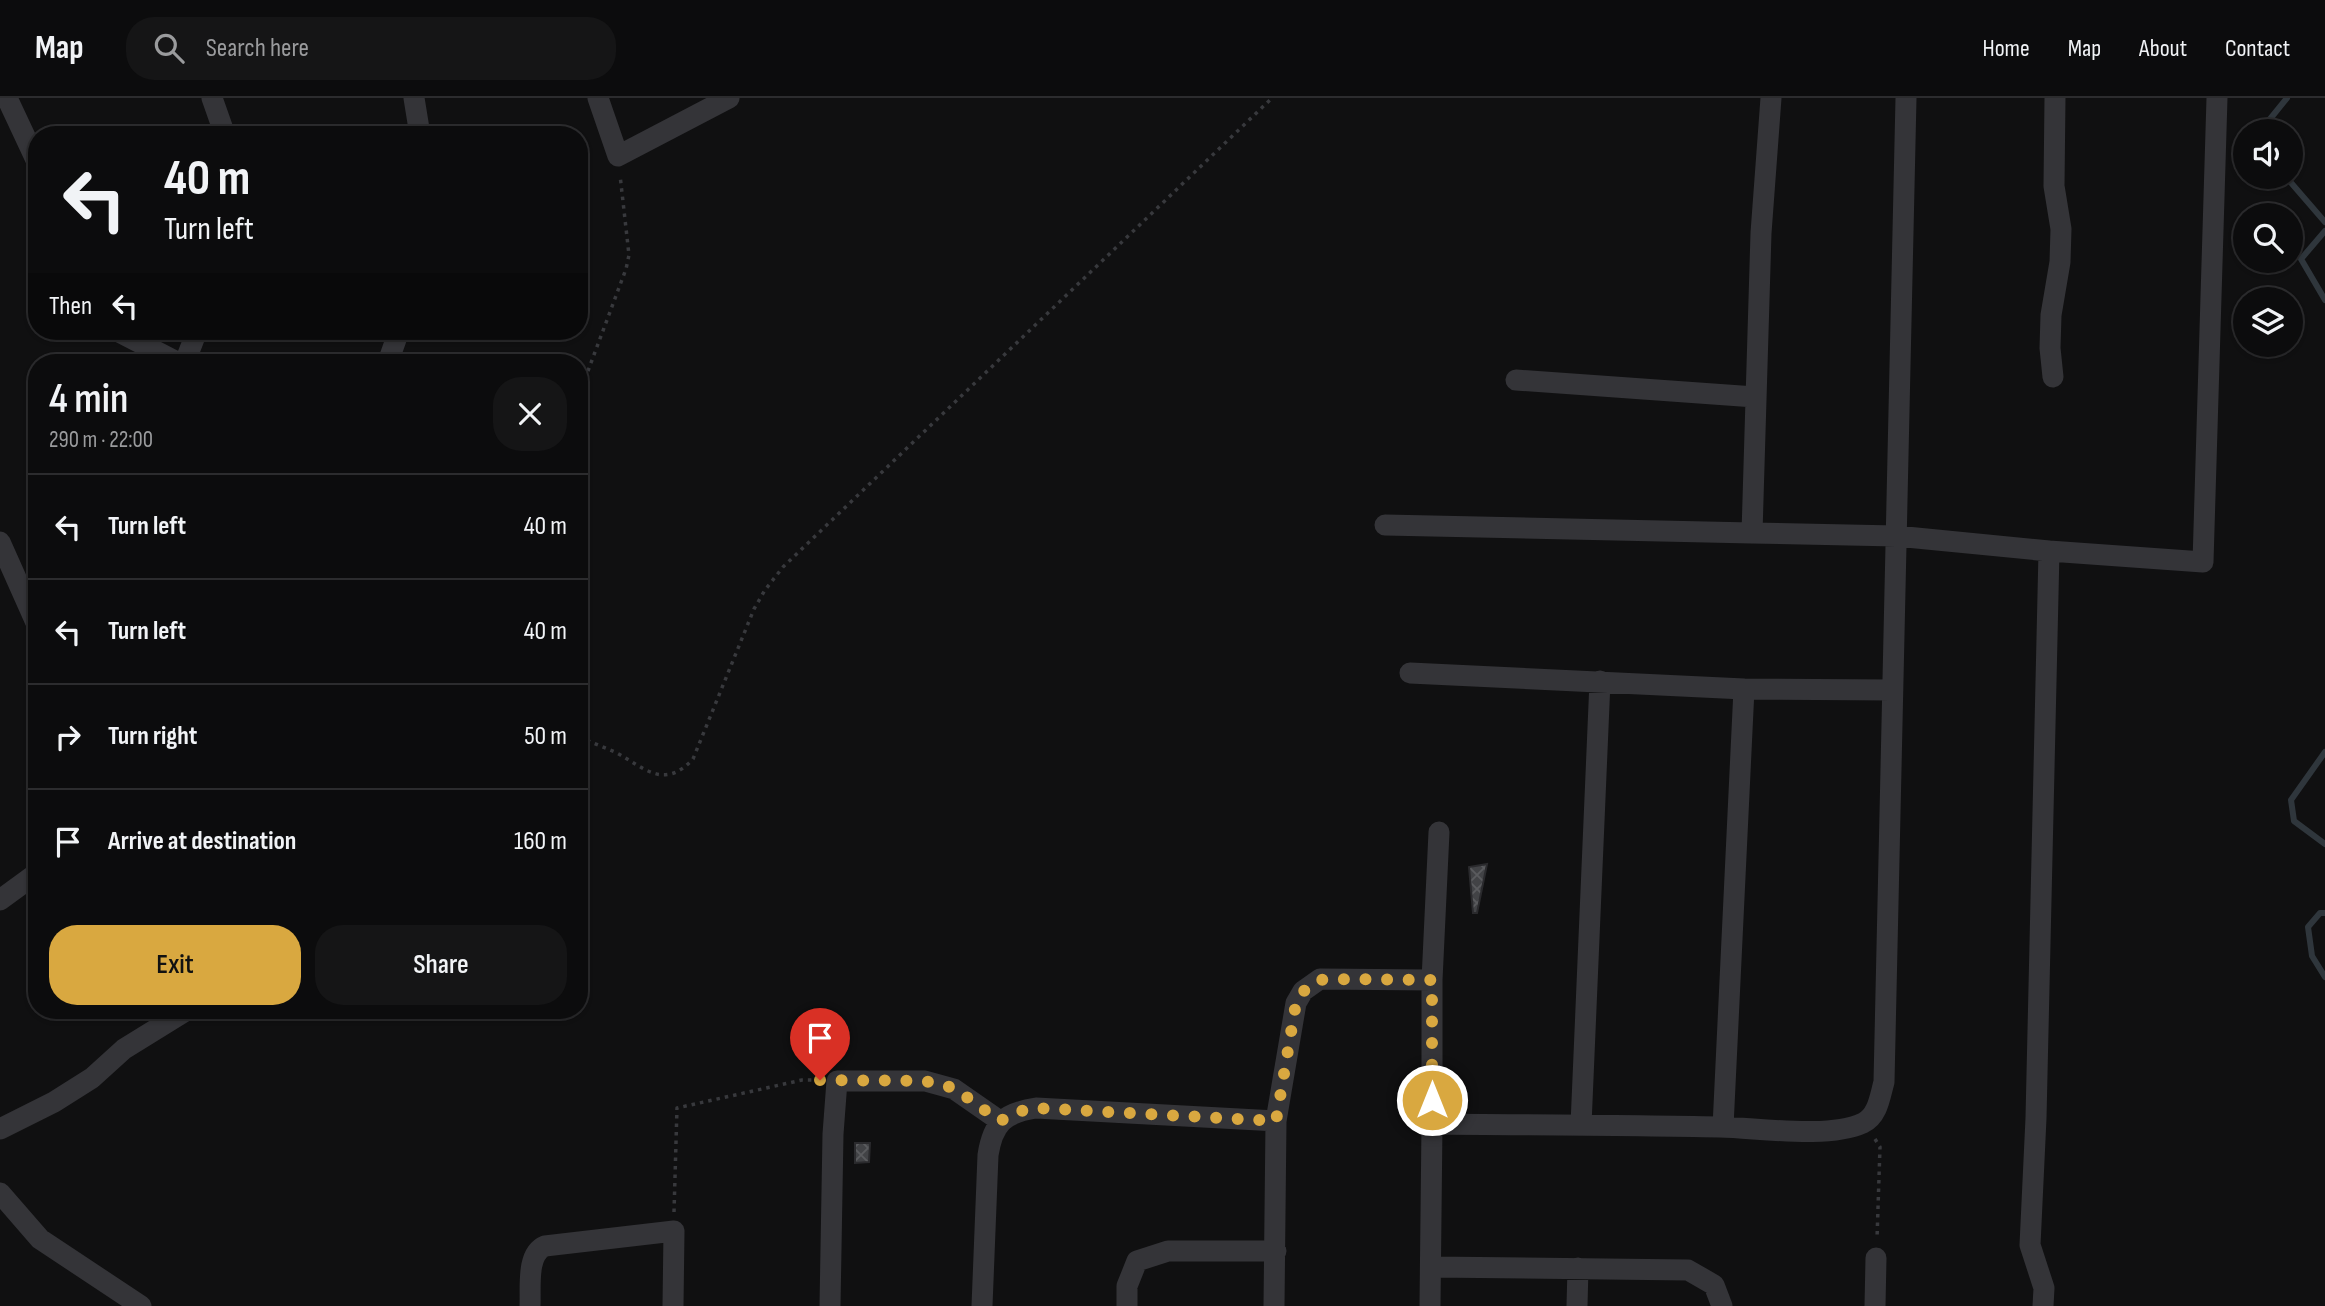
<!DOCTYPE html>
<html lang="en">
<head>
<meta charset="utf-8">
<style>
	body { margin:0; font-family:"Sofia Sans Condensed",sans-serif; background:#151516; color:#f1f3f6; height:100vh; display:flex; flex-direction:column; font-size:26px; white-space:nowrap }
	* { box-sizing:border-box; margin:0 }
	p { font-size:23px; color:#9a9b9d }
	.icon { flex:none; width:38px; height:38px; fill:none; stroke:currentColor; stroke-width:2; stroke-linecap:round; stroke-linejoin:round }
	.map { position:relative; flex:1; overflow:hidden }
	.details { position:absolute; left:28px; top:256px; width:560px; height:665px; display:flex; flex-direction:column; background:#0c0c0d; border-radius:28px; box-shadow:0 2px 5px #0004,0 0 0 2px #2c2c2e }
	.details>* { flex:none }
	.top-card { position:absolute; left:28px; top:28px; width:560px; height:214px; border-radius:28px; box-shadow:0 2px 5px #0004,0 0 0 2px #2c2c2e; background:#0c0c0d; color:#f1f3f6; overflow:hidden }
	.fabs { position:absolute; left:2233px; top:21px; display:grid; gap:14px }
	.fabs a { display:grid; place-items:center; width:70px; height:70px; border-radius:50%; background:#0c0c0d; box-shadow:0 2px 5px #0004,0 0 0 2px #2c2c2e; font-size:35px }
	.pin { position:absolute; display:grid; place-items:center; width:60px; height:60px; color:#fff; margin:-72px -30px; border-radius:50% 50% 50% 0; rotate:-45deg; box-shadow:0 0 7px #0007 }
	.pin .icon { rotate:45deg }
	.me { position:absolute; width:77px; margin:-38px; rotate:0deg; stroke-linejoin:round; filter:drop-shadow(0 0 5px #0008) }
	.turn { display:flex; align-items:center; gap:24px; height:147px; padding:0 21px; font-size:32px }
	.turn .icon { width:91px; height:91px; stroke-width:2.5 }
	.turn b { display:block; font-size:49px; line-height:60px }
	.then { display:flex; align-items:center; height:66px; padding:0 21px; background:#0003; gap:14px; font-size:26px }
	.round { display:grid; place-items:center; flex:none; width:74px; height:74px; border-radius:28px; background:#151516 }
	.summary { display:flex; align-items:center; justify-content:space-between; height:119px; padding:0 21px }
	h1 { font-size:42px; font-weight:600; line-height:52px }
	.cta { display:flex; gap:14px; margin-top:auto; padding:14px 21px }
	.cta a { flex:1; height:80px; border-radius:28px; background:#d9a840; color:#111; font-size:28px; font-weight:600; line-height:80px; text-align:center }
	.cta a+a { background:#151516; color:#f1f3f6 }
	ul { padding:0; list-style:none }
	li { display:flex; align-items:center; gap:21px; height:105px; padding:0 21px; border-top:2px solid #2c2c2e }
	li div { flex:1 }
	li b { display:block; font-size:26px }
	li em { font-style:normal }
	header { display:flex; align-items:center; gap:42px; box-sizing:border-box; height:98px; padding:0 35px; background:#0c0c0d; border-bottom:2px solid #2c2c2e }
	header strong { font-size:33px }
	nav { display:flex; gap:38px; margin-inline-start:auto; font-size:24px }
	.search { width:490px; height:63px; background:#151516; display:flex; align-items:center; gap:18px; box-sizing:border-box; padding:0 24px; border-radius:28px; color:#9a9b9d; font-size:26px }
	.map>svg:first-child { display:block }
	.lines { fill:none; stroke-linecap:round; stroke-linejoin:round }
	.stream { stroke:#2f363c; stroke-width:6 }
	.building { fill:url(#building-cross-hatch); stroke:#2a2a2d; stroke-width:2 }
	.path { stroke:#38393d; stroke-width:3.5; stroke-dasharray:3.5 5; stroke-linecap:butt }
	.minor { stroke:#343438; stroke-width:21 }
	.route { stroke:#d9a840; stroke-width:12; stroke-dasharray:0 21.6 }
</style>
</head>
<body>
<header>
<strong>Map</strong>
<div class="search"><svg class="icon" aria-label="search" viewBox="0 0 24 24"><circle cx="10" cy="10" r="6"/><path d="M15 15l6 6"/></svg>Search here</div>
<nav><a>Home</a><a>Map</a><a>About</a><a>Contact</a></nav>
</header>
<div class="map">
<svg width="2325" height="1208" viewBox="0 0 2325 1208">
	<defs>
		<pattern id="building-cross-hatch" width="8" height="8" patternUnits="userSpaceOnUse" patternTransform="scale(1.75)"><rect width="8" height="8" fill="#424346"/><path d="M0 0l8 8M0 8l8-8" fill="none" stroke="#5a5b5e"/></pattern>
	</defs>
	<rect width="100%" height="100%" fill="#101011"/>
	<g class="lines">
		<path class="stream" d="M 2268,33 L 2266,26 L 2287,0
			M 2286,79 L 2325,124
			M 2325,133 L 2301,161 L 2325,202
			M 2325,654 L 2291,702 L 2294,723 L 2325,746
			M 2325,815 L 2320,815 L 2308,829 L 2312,858 L 2325,879"/>
	</g>
	<path class="building" d="M 1487,766 L 1477,815 L 1473,815 L 1469,769 Z
		M 855,1045 L 870,1045 L 869,1064 L 855,1065 Z"/>
	<g class="lines">
		<path class="path" d="M 579,297 L 626,171 L 629,157 L 620,77
			M 579,639 C 591,644 603,649 615,654 C 644,669 663,693 693,661 L 754,511 L 765,492 L 783,469 L 1272,0
			M 1875,1041 L 1880,1049 L 1877,1141
			M 674,1114 L 677,1010 L 802,982 L 818,982"/>
		<path class="minor" d="M 7,0 L 37,64
			M 212,0 L 225,37
			M 414,0 L 420,37
			M 598,0 L 618,58 L 729,0
			M 1771,0 L 1761,135 L 1752,435 L 1896,438 L 2049,453 L 2036,1020 L 2030,1147 L 2044,1190 L 2043,1208
			M 117,233 L 177,264
			M 185,264 L 197,233
			M 388,264 L 399,233
			M 2053,279 L 2050,250 L 2051,217 L 2060,164 L 2061,131 L 2054,88 L 2055,0
			M 1516,282 L 1755,299
			M 1385,427 L 1752,435
			M 0,444 L 37,527
			M 2049,453 L 2203,464 L 2217,0
			M 1410,575 L 1744,591 L 1892,592
			M 0,802 L 37,775
			M 1432,1026 L 1432,882 L 1439,734
			M 1581,1027 L 1600,583
			M 1723,1029 L 1744,591
			M 0,1031 L 54,1004 L 92,980 L 124,951 L 187,912
			M 0,1095 L 40,1141 L 141,1208
			M 1432,1169 L 1688,1172 L 1714,1187 L 1722,1208
			M 530,1208 C 531,1190 526,1156 545,1148 L 674,1133 L 673,1208
			M 830,1208 L 833,1036 L 837,983 L 925,983 L 954,991 L 1000,1023
			M 982,1208 L 988,1057 C 993,1025 1004,1015 1036,1010 L 1276,1023
			M 1127,1208 L 1127,1188 L 1137,1163 L 1168,1153 L 1276,1153
			M 1274,1208 L 1276,1023 L 1296,905 L 1303,893 L 1320,881 L 1432,882
			M 1430,1208 L 1432,1026 C 1528,1027 1624,1027 1720,1029 C 1760,1030 1828,1041 1863,1025 C 1878,1018 1880,998 1884,984 L 1906,0
			M 1577,1208 L 1578,1170
			M 1875,1208 L 1876,1160"/>
	</g>
	<g class="lines">
		<path class="route" d="M 820,982 L 925,983 L 954,990 L 1000,1023 L 1024,1012 L 1036,1010 L 1276,1023 L 1296,905 C 1304,891 1312,881 1330,881 L 1432,882 L 1432,1002"/>
	</g>
</svg>
<div class="fabs">
<a><svg class="icon" aria-label="sound" viewBox="0 0 24 24"><path d="M4 9h4l5-4v14l-5-4H4zM17 9q2 3 0 6"/></svg></a>
<a><svg class="icon" aria-label="search" viewBox="0 0 24 24"><circle cx="10" cy="10" r="6"/><path d="M15 15l6 6"/></svg></a>
<a><svg class="icon" aria-label="layers" viewBox="0 0 24 24"><path d="M12 4l9 5-9 5-9-5zM3 14l9 5 9-5"/></svg></a>
</div>
<div class="pin" style="left:820px;top:982px;background:#d93025"><svg class="icon" aria-label="arrive" viewBox="0 0 24 24"><path d="M6 21V4h12l-3 4 3 4H6"/></svg></div>
<svg class="me" style="left:1432px;top:1002px" viewBox="-20 -20 40 40"><circle r="17" fill="#d9a840" stroke="#fff" stroke-width="3"/><path d="M0-11L8 9 0 5-8 9z" fill="#fff"/></svg>
<div class="top-card">
<div class="turn"><svg class="icon" aria-label="left" viewBox="0 0 24 24"><path d="M17 20v-9H6M10 6l-5 5 5 5"/></svg><div><b>40 m</b>Turn left</div></div>
<div class="then">Then<svg class="icon" aria-label="left" viewBox="0 0 24 24"><path d="M17 20v-9H6M10 6l-5 5 5 5"/></svg></div>
</div>
<section class="details">
<div class="summary"><div><h1>4 min</h1><p>290 m · 22:00</p></div><a class="round"><svg class="icon" aria-label="close" viewBox="0 0 24 24"><path d="M6 6l12 12M18 6L6 18"/></svg></a></div>
<ul>
<li><svg class="icon" aria-label="left" viewBox="0 0 24 24"><path d="M17 20v-9H6M10 6l-5 5 5 5"/></svg><div><b>Turn left</b></div><em>40 m</em></li>
<li><svg class="icon" aria-label="left" viewBox="0 0 24 24"><path d="M17 20v-9H6M10 6l-5 5 5 5"/></svg><div><b>Turn left</b></div><em>40 m</em></li>
<li><svg class="icon" aria-label="right" viewBox="0 0 24 24"><path d="M7 20v-9h11M14 6l5 5-5 5"/></svg><div><b>Turn right</b></div><em>50 m</em></li>
<li><svg class="icon" aria-label="arrive" viewBox="0 0 24 24"><path d="M6 21V4h12l-3 4 3 4H6"/></svg><div><b>Arrive at destination</b></div><em>160 m</em></li>
</ul>
<div class="cta"><a>Exit</a><a>Share</a></div>
</section>
</div>
</body>
</html>
